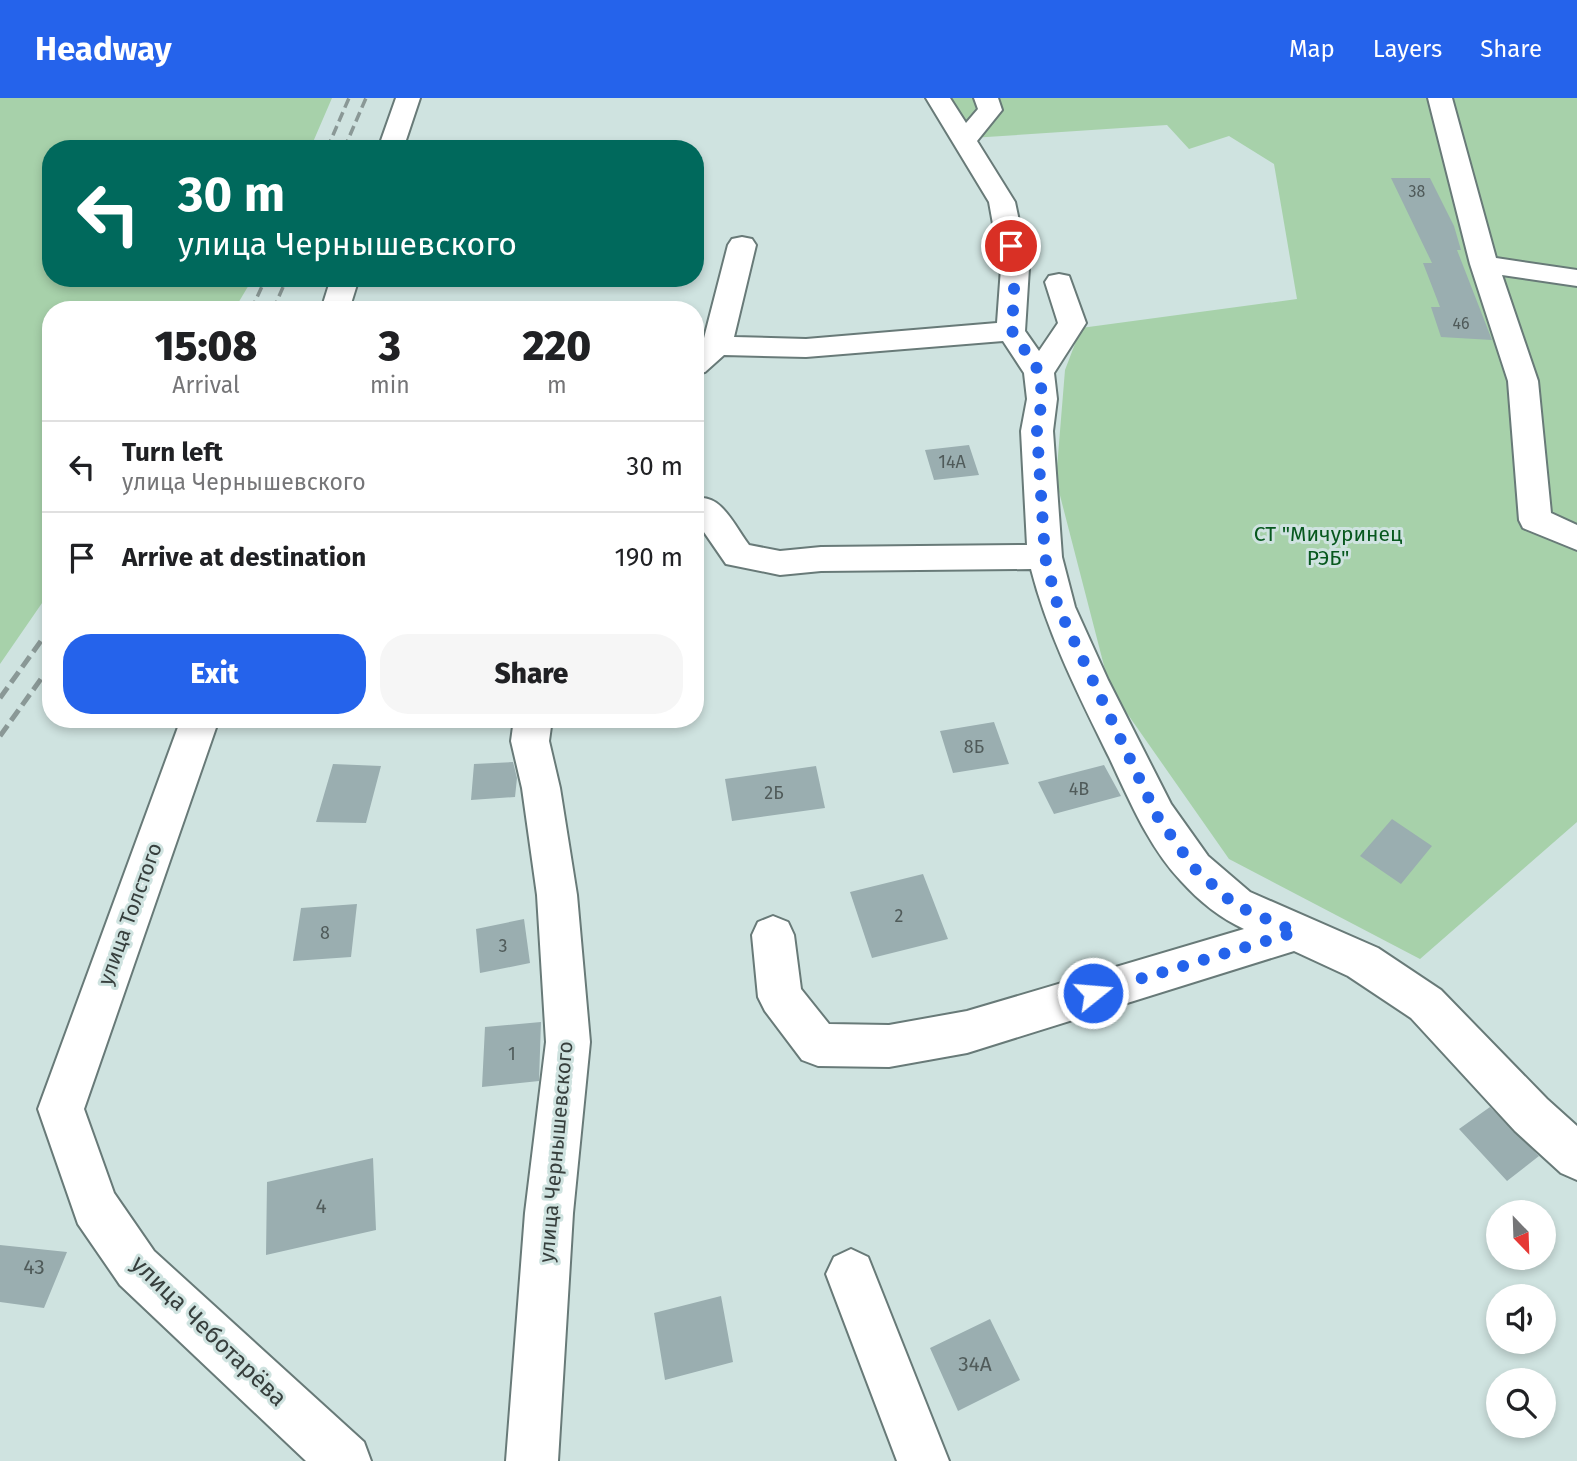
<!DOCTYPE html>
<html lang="en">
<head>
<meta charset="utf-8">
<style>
	body { margin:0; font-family:"Fira Sans",sans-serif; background:#f6f6f6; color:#202124; height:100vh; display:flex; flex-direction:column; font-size:26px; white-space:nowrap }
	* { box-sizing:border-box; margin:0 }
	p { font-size:23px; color:#757577 }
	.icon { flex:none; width:38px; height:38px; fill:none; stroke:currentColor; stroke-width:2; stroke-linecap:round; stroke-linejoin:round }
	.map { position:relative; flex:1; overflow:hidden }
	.drawer { position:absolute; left:42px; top:203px; width:662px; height:427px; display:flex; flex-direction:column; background:#fff; border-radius:28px; box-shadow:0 4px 10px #0003 }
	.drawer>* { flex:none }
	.hud { position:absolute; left:42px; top:42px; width:662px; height:147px; border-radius:28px; box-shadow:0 4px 10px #0003; background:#00695c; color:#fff; overflow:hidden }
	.needle { width:46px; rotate:157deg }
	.buttons { position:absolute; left:1486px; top:1102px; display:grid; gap:14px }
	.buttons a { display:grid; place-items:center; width:70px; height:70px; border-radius:50%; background:#fff; box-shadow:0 4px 10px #0003; font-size:35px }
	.pin { position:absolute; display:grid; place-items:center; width:60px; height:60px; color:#fff; margin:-30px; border:4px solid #fff; border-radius:50%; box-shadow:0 2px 7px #0007 }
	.me { position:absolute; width:77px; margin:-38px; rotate:73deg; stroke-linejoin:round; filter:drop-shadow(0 0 5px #0008) }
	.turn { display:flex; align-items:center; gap:24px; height:147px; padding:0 21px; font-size:32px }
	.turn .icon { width:91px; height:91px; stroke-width:2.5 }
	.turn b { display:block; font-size:49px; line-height:60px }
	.eta { display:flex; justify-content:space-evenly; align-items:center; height:119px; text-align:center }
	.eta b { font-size:42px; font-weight:800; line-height:49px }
	.primary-button { display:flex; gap:14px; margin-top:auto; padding:14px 21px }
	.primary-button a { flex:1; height:80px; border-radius:28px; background:#2563eb; color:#fff; font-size:28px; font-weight:800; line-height:80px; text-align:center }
	.primary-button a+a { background:#f6f6f6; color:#202124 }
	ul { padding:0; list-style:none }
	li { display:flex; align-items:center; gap:21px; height:91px; padding:0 21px; border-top:2px solid #e0e0e0 }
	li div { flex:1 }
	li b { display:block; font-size:26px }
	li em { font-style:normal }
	header { display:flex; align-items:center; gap:42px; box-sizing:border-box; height:98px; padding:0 35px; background:#2563eb; color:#fff }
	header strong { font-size:33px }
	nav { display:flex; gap:38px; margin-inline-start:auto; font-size:24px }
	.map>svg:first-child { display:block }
	.green { fill:#a7d1aa }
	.building { fill:#9aaeb0 }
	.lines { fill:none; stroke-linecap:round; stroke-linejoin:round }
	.minor-casing { stroke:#687a78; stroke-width:4 }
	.minor { fill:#fff; fill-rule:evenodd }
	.rail-far1 { stroke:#8a9896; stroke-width:3.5; stroke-dasharray:10 5; stroke-linecap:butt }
	.rail { stroke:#8a9896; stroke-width:5; stroke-dasharray:13 6; stroke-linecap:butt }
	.route { stroke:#2563eb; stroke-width:12; stroke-dasharray:0 21.6 }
	.labels { text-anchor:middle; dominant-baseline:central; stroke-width:6; stroke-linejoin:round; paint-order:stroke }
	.far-number-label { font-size:16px; fill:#505b5a }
	.number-label { font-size:18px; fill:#505b5a }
	.park-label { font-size:21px; fill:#07581e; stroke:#cfe3e0 }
	.street-label { font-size:21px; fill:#373f3d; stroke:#cfe3e0 }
	.near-number-label { font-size:21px; fill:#505b5a }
	.near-street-label { font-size:24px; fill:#373f3d; stroke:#cfe3e0 }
</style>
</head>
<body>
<header>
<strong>Headway</strong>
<nav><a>Map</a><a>Layers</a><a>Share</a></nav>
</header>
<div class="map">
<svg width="1577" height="1363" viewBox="0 0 1577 1363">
	<rect width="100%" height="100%" fill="#cfe3e0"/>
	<path class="green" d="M 0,0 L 332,0 L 310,51 L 51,51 L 51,180 L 253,180 L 234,212 L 51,212 L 51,492 L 0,566 Z
		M 947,0 L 1577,0 L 1577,724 L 1420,861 L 1229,761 L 1110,591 L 1056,382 L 1065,272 L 1081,230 L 1297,201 L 1274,66 L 1229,38 L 1189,51 L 1167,27 L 971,40 Z"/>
	<path class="building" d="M 1391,80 L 1430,80 L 1454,128 L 1461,152 L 1457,152 L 1492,242 L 1441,239 L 1431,209 L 1440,209 L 1423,165 L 1432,165 Z
		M 969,347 L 979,377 L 934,382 L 925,352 Z
		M 994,624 L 1009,666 L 953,675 L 940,633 Z
		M 513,664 L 517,680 L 515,699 L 471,702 L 474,666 Z
		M 333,666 L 381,668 L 366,725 L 316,724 Z
		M 1104,667 L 1121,698 L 1054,716 L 1038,684 Z
		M 816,668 L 825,710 L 732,723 L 725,681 Z
		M 1392,721 L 1432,748 L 1401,786 L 1360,758 Z
		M 923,776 L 948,841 L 872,860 L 850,794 Z
		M 357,806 L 351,859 L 293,863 L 301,810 Z
		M 524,821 L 530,865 L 480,875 L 476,831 Z
		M 541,924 L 539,983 L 482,989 L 485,929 Z
		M 1490,1009 L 1539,1058 L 1507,1083 L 1459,1031 Z
		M 373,1060 L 376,1132 L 266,1157 L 267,1084 Z
		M 0,1147 L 67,1154 L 44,1210 L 0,1204 Z
		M 721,1198 L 733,1264 L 665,1282 L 654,1215 Z
		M 990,1221 L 1020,1282 L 958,1313 L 930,1250 Z"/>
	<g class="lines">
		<defs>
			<path id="minor" d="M 396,0 L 420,0 L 403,51 L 378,51 Z
				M 926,0 L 950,0 L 966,25 L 978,11 L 974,0 L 998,0 L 1002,12 L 977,43 L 1015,104 L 1029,170 L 1025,233 L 1039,253 L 1058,225 L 1045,184 L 1049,178 L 1059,176 L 1069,178 L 1086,225 L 1054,275 L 1057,301 L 1053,333 L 1062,459 L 1075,509 L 1108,582 L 1171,706 L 1208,758 L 1250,794 L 1378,850 L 1441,892 L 1547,1001 L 1577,1028 L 1577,1082 L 1561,1075 L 1515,1033 L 1411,920 L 1348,878 L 1294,853 L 967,955 L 889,969 L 818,968 L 802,962 L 765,913 L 758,899 L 752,837 L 758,824 L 773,818 L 788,824 L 794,837 L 801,891 L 829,926 L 889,927 L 967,913 L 1244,831 C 1220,820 1199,803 1181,783 C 1148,748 1129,701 1109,659 C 1079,598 1048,537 1031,471 L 821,473 L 780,477 L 726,466 L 695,421 L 695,401 C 721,394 735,429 749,447 L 780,453 L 821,449 L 1027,447 L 1021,333 L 1027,301 L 1024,275 L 1003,243 L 806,259 L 724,257 L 705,274 L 695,276 L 695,252 L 703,244 L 728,147 L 732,141 L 742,139 L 752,141 L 756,147 L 734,239 L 806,241 L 997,225 L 1001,170 L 989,104 Z
				M 1428,0 L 1452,0 L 1496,160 L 1577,172 L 1577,188 L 1502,177 L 1538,283 L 1551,415 L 1577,427 L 1577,452 L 1523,430 L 1519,422 L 1508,283 L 1470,166 Z
				M 331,180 L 359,180 L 349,212 L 321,212 Z
				M 181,621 L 219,621 L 84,1011 L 114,1095 L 154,1153 L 364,1344 L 371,1363 L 306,1363 L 120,1187 L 78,1126 L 38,1011 Z
				M 514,621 L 552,621 L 549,643 L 560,690 L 577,797 L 590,944 L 573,1115 L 558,1363 L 506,1363 L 525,1115 L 546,944 L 537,797 L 522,690 L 511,643 Z
				M 851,1151 L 868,1159 L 949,1363 L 897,1363 L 826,1176 L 834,1159 Z"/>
		</defs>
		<use href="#minor" class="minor-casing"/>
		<use href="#minor" class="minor"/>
		<path class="rail-far1" d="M 327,51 L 349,0
			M 344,51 L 366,0
			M 251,212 L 266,180
			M 273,212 L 287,180"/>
		<path class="rail" d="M 0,600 L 51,529
			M 0,638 L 51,567"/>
	</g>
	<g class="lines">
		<path class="route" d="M 1011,148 L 1015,170 L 1012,233 L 1040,275 L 1042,301 L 1037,333 L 1045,459 L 1058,509 L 1157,718 L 1194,770 L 1235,807 L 1296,834 L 1093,895"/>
	</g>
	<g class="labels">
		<g class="far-number-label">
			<text x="1417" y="93">38</text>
			<text x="1461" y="225">46</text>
		</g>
		<g class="number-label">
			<text x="952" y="364">14А</text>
			<text x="974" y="649">8Б</text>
			<text x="1079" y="691">4В</text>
			<text x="774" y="695">2Б</text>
			<text x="899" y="818">2</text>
			<text x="325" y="835">8</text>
			<text x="503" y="848">3</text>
			<text x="512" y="956">1</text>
		</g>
		<g class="park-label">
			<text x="1328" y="436">СТ "Мичуринец<tspan x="1328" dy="24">РЭБ"</tspan></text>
		</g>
		<g class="street-label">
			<text transform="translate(130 816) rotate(-70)">улица Толстого</text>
			<text transform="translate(556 1054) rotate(-85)">улица Чернышевского</text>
		</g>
		<g class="near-number-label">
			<text x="321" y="1108">4</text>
			<text x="34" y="1169">43</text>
			<text x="975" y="1266">34А</text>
		</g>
		<g class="near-street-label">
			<text transform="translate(209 1233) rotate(44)">улица Чеботарёва</text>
		</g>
	</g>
</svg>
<div class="buttons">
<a><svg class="needle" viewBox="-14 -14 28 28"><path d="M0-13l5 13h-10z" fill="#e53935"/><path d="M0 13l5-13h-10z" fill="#757577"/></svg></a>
<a><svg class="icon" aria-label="sound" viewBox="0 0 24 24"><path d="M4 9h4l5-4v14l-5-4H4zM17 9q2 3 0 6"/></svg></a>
<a><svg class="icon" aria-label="search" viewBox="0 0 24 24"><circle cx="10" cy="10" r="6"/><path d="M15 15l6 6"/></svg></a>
</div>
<div class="pin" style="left:1011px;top:148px;background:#d93025"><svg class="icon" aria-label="arrive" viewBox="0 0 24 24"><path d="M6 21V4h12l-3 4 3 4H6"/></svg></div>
<svg class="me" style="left:1093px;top:895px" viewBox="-20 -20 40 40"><circle r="17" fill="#2563eb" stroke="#fff" stroke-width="3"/><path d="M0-11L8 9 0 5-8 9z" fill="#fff"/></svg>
<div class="hud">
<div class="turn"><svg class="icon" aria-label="left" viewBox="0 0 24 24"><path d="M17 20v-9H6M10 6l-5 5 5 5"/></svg><div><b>30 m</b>улица Чернышевского</div></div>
</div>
<section class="drawer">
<div class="eta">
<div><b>15:08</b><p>Arrival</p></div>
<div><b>3</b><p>min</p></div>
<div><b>220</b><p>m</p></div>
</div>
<ul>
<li><svg class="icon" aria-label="left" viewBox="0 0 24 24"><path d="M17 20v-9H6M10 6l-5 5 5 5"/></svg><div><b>Turn left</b><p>улица Чернышевского</p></div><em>30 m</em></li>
<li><svg class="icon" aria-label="arrive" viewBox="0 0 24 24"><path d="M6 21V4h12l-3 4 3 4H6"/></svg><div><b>Arrive at destination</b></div><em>190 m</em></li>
</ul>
<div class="primary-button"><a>Exit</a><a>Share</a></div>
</section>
</div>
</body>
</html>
